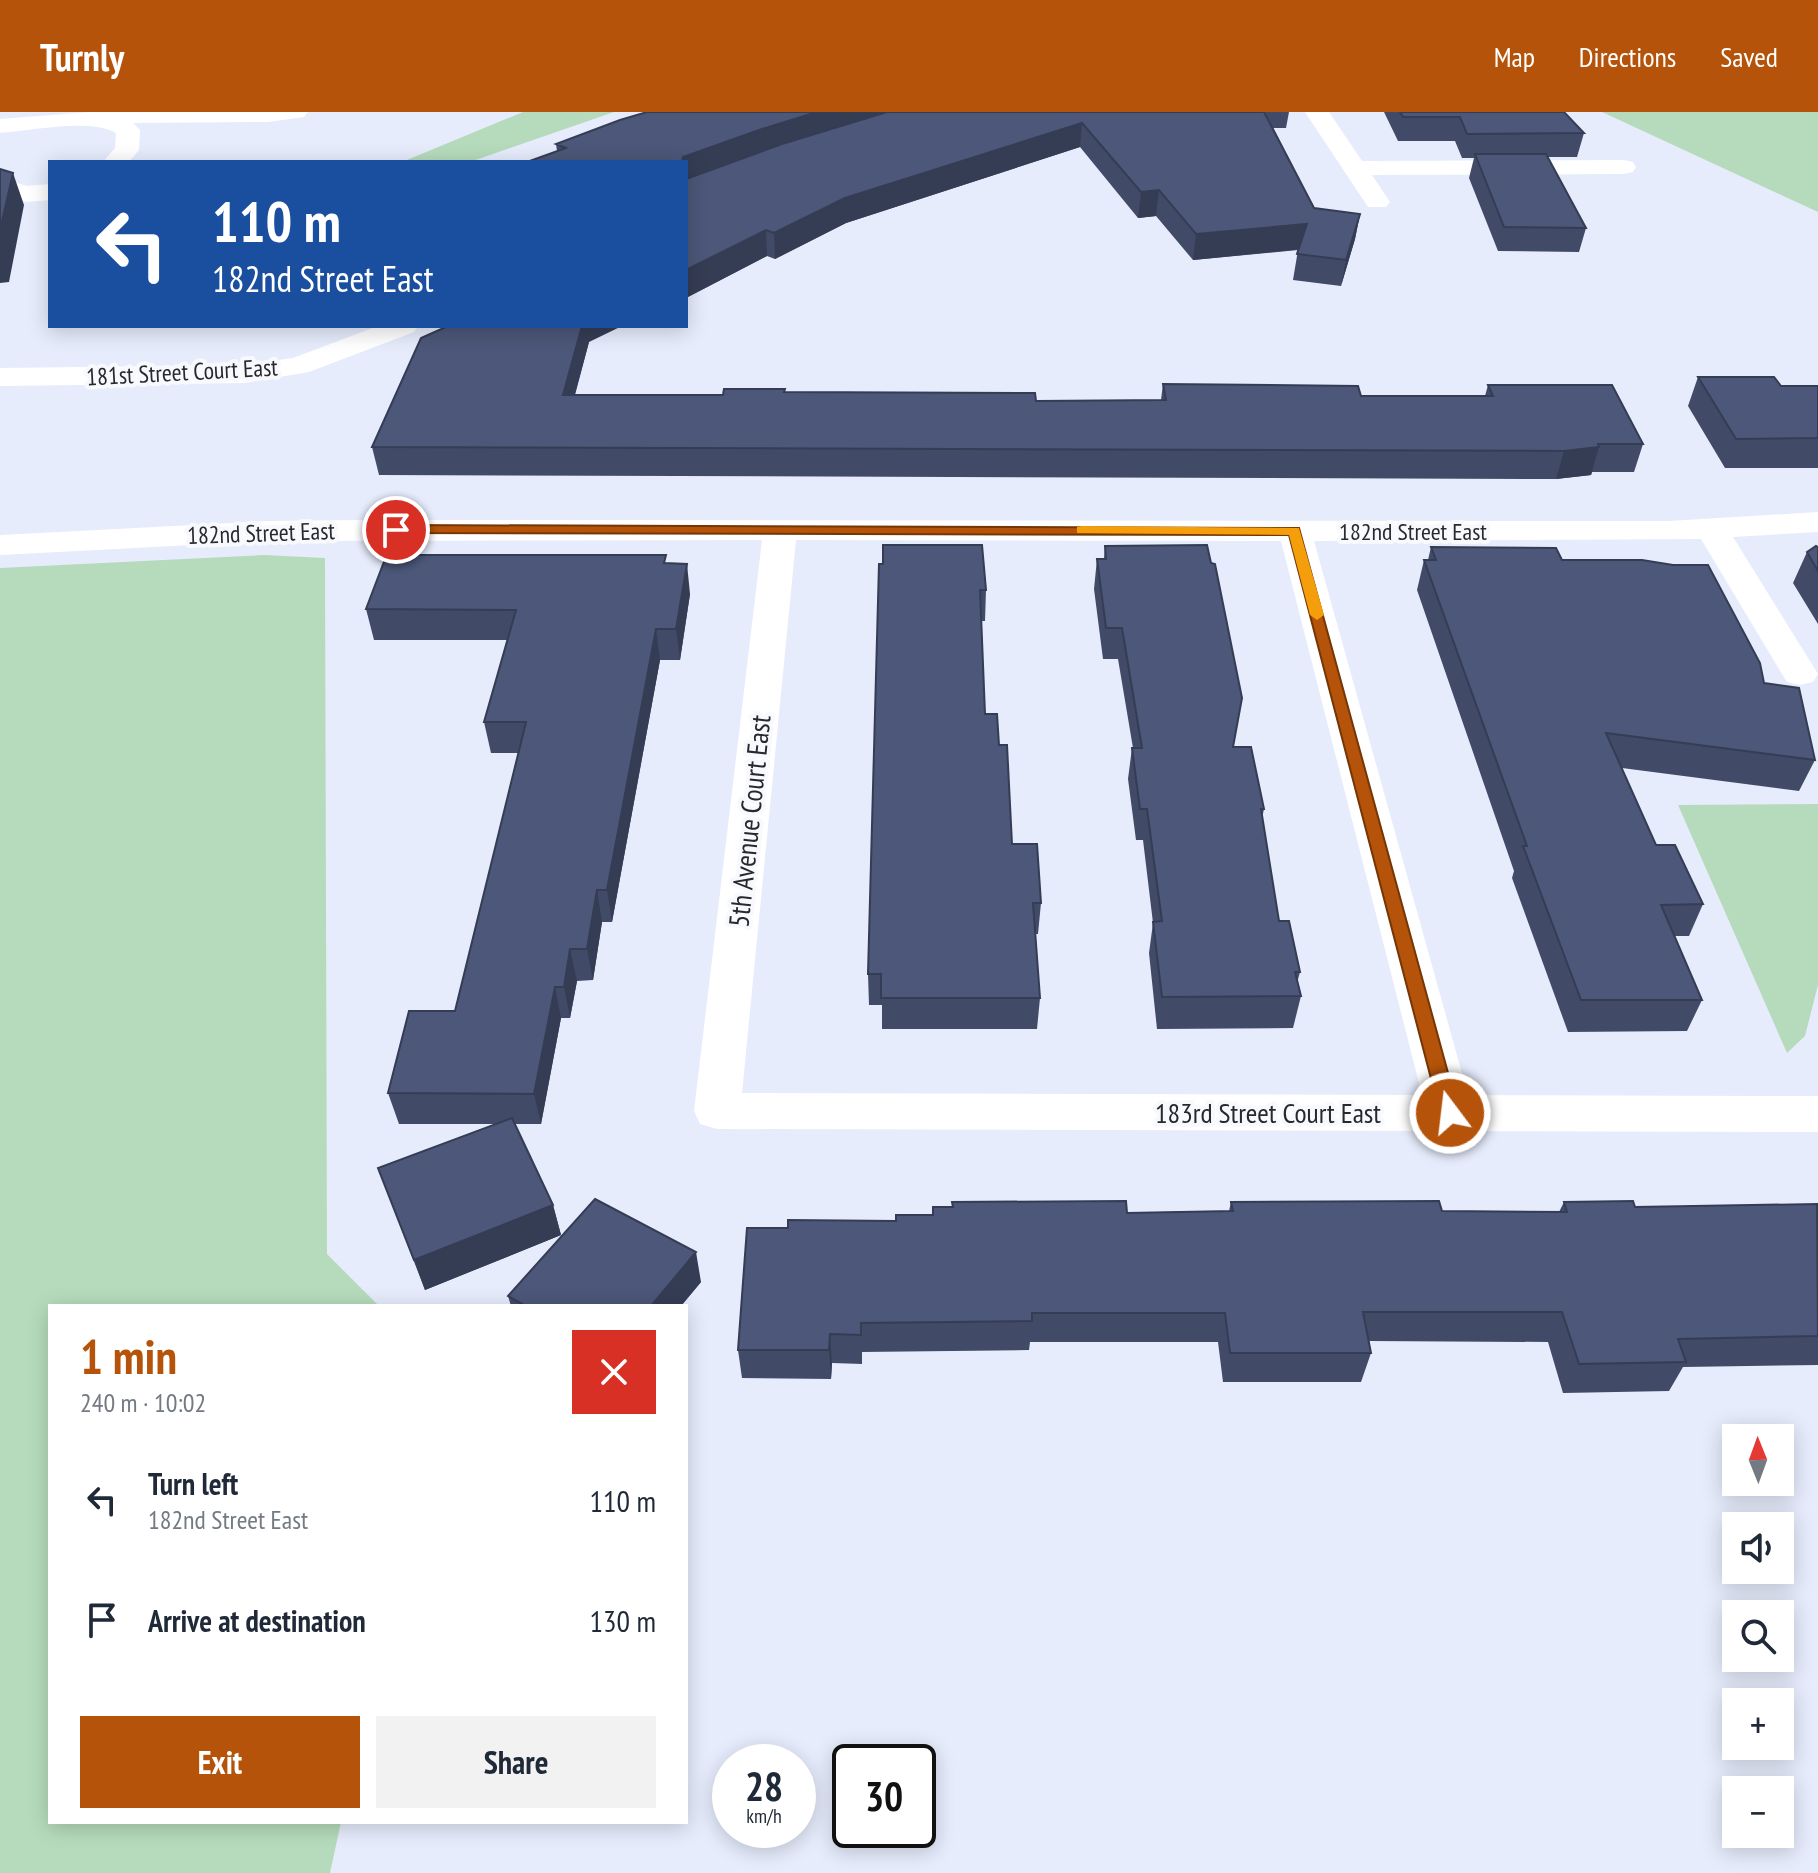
<!DOCTYPE html>
<html lang="en">
<head>
<meta charset="utf-8">
<style>
	body { margin:0; font-family:"PT Sans Narrow",sans-serif; background:#f2f2f3; color:#1f2937; height:100vh; display:flex; flex-direction:column; font-size:30px; white-space:nowrap }
	* { box-sizing:border-box; margin:0 }
	p { font-size:26px; color:#747a83 }
	.icon { flex:none; width:44px; height:44px; fill:none; stroke:currentColor; stroke-width:2; stroke-linecap:round; stroke-linejoin:round }
	.map { position:relative; flex:1; overflow:hidden }
	.panel { position:absolute; left:48px; top:1192px; width:640px; height:520px; display:flex; flex-direction:column; background:#fff; border-radius:0px; box-shadow:0 4px 20px #0003 }
	.panel>* { flex:none }
	.guide { position:absolute; left:48px; top:48px; width:640px; height:168px; border-radius:0px; box-shadow:0 4px 20px #0003; background:#1a4fa0; color:#fff; overflow:hidden }
	.needle { width:52px; rotate:359deg }
	.controls { position:absolute; left:1722px; top:1312px; display:grid; gap:16px }
	.controls a { display:grid; place-items:center; width:72px; height:72px; border-radius:0px; background:#fff; box-shadow:0 4px 20px #0003; font-size:40px }
	.speed { position:absolute; left:712px; top:1632px; display:flex; gap:16px; font-size:40px; font-weight:700; text-align:center }
	.speed>* { display:grid; place-content:center; width:104px; height:104px; border-radius:50%; background:#fff; box-shadow:0 4px 20px #0003; line-height:1 }
	.speed small { font-size:20px; font-weight:400 }
	.speed .limit { border:4px solid #111; border-radius:12px; background:#fff; color:#111 }
	.pin { position:absolute; display:grid; place-items:center; width:68px; height:68px; color:#fff; margin:-34px; border:4px solid #fff; border-radius:50%; box-shadow:0 2px 8px #0007 }
	.me { position:absolute; width:88px; margin:-44px; rotate:345deg; stroke-linejoin:round; filter:drop-shadow(0 0 6px #0008) }
	.turn { display:flex; align-items:center; gap:28px; height:168px; padding:0 32px; font-size:36px }
	.turn .icon { width:104px; height:104px; stroke-width:2.5 }
	.turn b { display:block; font-size:56px; line-height:68px }
	.round { display:grid; place-items:center; flex:none; width:84px; height:84px; border-radius:0px; background:#f2f2f3 }
	.summary { display:flex; align-items:center; justify-content:space-between; height:136px; padding:0 32px }
	h1 { font-size:48px; font-weight:800; line-height:60px; color:#b45309 }
	.primary-button { display:flex; gap:16px; margin-top:auto; padding:16px 32px }
	.primary-button a { flex:1; height:92px; border-radius:0px; background:#b45309; color:#fff; font-size:32px; font-weight:800; line-height:92px; text-align:center }
	.primary-button a+a { background:#f2f2f3; color:#1f2937 }
	ul { padding:0; list-style:none }
	li { display:flex; align-items:center; gap:24px; height:120px; padding:0 32px }
	li div { flex:1 }
	li b { display:block; font-size:30px }
	li em { font-style:normal }
	header { display:flex; align-items:center; gap:48px; box-sizing:border-box; height:112px; padding:0 40px; background:#b45309; color:#fff }
	header strong { font-size:38px }
	nav { display:flex; gap:44px; margin-inline-start:auto; font-size:28px }
	.map>svg:first-child { display:block }
	.green { fill:#b6dbbc }
	.lines { fill:none; stroke-linecap:round; stroke-linejoin:round }
	.minor { fill:#fff; fill-rule:evenodd }
	.wall { fill:#414b68 }
	.shaded-wall { fill:#353d55 }
	.building { fill:#4c5779; stroke:#353d55; stroke-width:2 }
	.route { fill:#b45309; stroke:#753606; stroke-width:2 }
	.slow { fill:#f59e0b }
	.labels { text-anchor:middle; dominant-baseline:central; stroke-width:8; stroke-linejoin:round; paint-order:stroke }
	.far-street-label { font-size:24px; fill:#27292f; stroke:#f8f9fd }
	.street-label { font-size:28px; fill:#27292f; stroke:#f8f9fd }
</style>
</head>
<body>
<header>
<strong>Turnly</strong>
<nav><a>Map</a><a>Directions</a><a>Saved</a></nav>
</header>
<div class="map">
<svg width="1818" height="1761" viewBox="0 0 1818 1761">
	<rect width="100%" height="100%" fill="#e6ecfc"/>
	<path class="green" d="M 523,0 L 614,0 L 470,50 L 402,50 Z
		M 1602,0 L 1818,0 L 1818,100 Z
		M 264,443 L 325,446 L 327,1142 L 379,1194 L 50,1194 L 50,1710 L 341,1710 L 330,1761 L 0,1761 L 0,456 Z
		M 1818,692 L 1818,873 L 1805,924 L 1787,941 L 1678,693 Z"/>
	<g class="lines">
		<path class="minor" d="M 90,0 L 308,0 L 304,5 L 268,10 L 133,11 L 140,18 L 139,38 L 129,50 L 103,50 L 115,36 L 116,21 C 89,6 31,19 0,21 L 0,7 Z
			M 1305,0 L 1329,0 L 1362,49 L 1624,48 L 1633,50 L 1636,55 L 1633,60 L 1624,62 L 1372,63 L 1390,90 L 1386,95 L 1368,95 Z
			M 0,66 L 27,74 L 50,72 L 50,88 L 26,90 L 0,82 Z
			M 378,214 L 418,214 L 414,220 L 309,260 L 244,271 L 0,274 L 0,256 L 244,253 L 293,246 Z
			M 1818,400 L 1818,420 L 1733,425 L 1818,562 L 1813,570 L 1800,573 L 1787,570 L 1782,562 L 1701,427 L 1314,429 L 1468,983 L 1818,984 L 1818,1020 L 717,1017 L 700,1012 L 694,999 L 762,428 L 268,429 L 0,443 L 0,423 L 268,409 L 364,408 L 1669,409 ZM 796,428 L 1281,429 L 1422,983 L 742,981 Z"/>
	</g>
	<path class="wall" d="M 647,0 L 1289,0 L 1286,16 L 1273,16 L 1314,96 L 1360,102 L 1355,127 L 1341,174 L 1293,168 L 1298,138 L 1193,148 L 1156,104 L 1138,106 L 1080,35 L 846,111 L 775,147 L 767,144 L 686,186 L 686,50 L 557,39 L 556,32 Z
		M 1384,0 L 1564,0 L 1584,21 L 1577,45 L 1548,45 L 1586,116 L 1579,140 L 1498,139 L 1469,66 L 1474,46 L 1462,46 L 1455,29 L 1398,29 Z
		M 589,230 L 575,283 L 723,283 L 785,280 L 1036,289 L 1161,288 L 1163,272 L 1361,284 L 1485,284 L 1488,273 L 1643,332 L 1634,360 L 1592,360 L 1591,363 L 1556,367 L 379,363 L 372,335 Z
		M 1698,265 L 1781,274 L 1818,274 L 1818,356 L 1725,356 L 1688,294 Z
		M 1105,434 L 1234,635 L 1264,697 L 1262,706 L 1279,809 L 1300,860 L 1297,871 L 1301,884 L 1293,916 L 1157,917 L 1149,841 L 1153,811 L 1143,728 L 1136,728 L 1128,667 L 1132,636 L 1133,636 L 1118,547 L 1103,547 L 1094,477 L 1097,447 L 1104,447 Z
		M 1431,435 L 1562,448 L 1764,571 L 1815,648 L 1799,679 L 1622,656 L 1656,733 L 1703,792 L 1689,824 L 1675,824 L 1702,888 L 1687,919 L 1568,920 L 1512,766 L 1514,759 L 1417,478 L 1424,448 L 1428,448 Z
		M 1818,435 L 1818,512 L 1793,471 L 1807,440 Z
		M 667,452 L 690,482 L 680,548 L 660,548 L 612,810 L 602,810 L 593,868 L 577,869 L 570,906 L 561,906 L 541,1012 L 515,1012 L 553,1093 L 561,1123 L 425,1178 L 378,1056 L 495,1012 L 399,1012 L 388,981 L 455,899 L 519,641 L 491,641 L 484,610 L 507,528 L 374,528 L 366,497 Z
		M 883,452 L 986,478 L 985,509 L 981,509 L 985,602 L 999,633 L 1012,732 L 1041,791 L 1038,822 L 1035,822 L 1040,886 L 1037,917 L 882,917 L 882,893 L 869,893 L 868,862 Z
		M 1231,1090 L 1442,1099 L 1559,1100 L 1564,1090 L 1635,1095 L 1818,1094 L 1818,1253 L 1683,1255 L 1669,1279 L 1563,1281 L 1548,1230 L 1369,1229 L 1371,1241 L 1361,1270 L 1223,1270 L 1218,1230 L 1030,1230 L 1029,1238 L 862,1240 L 862,1252 L 832,1251 L 831,1267 L 742,1266 L 738,1238 L 788,1116 L 896,1109 L 933,1103 L 1229,1099 Z
		M 701,1170 L 681,1194 L 511,1194 L 508,1184 Z"/>
	<path class="shaded-wall" d="M 817,0 L 897,0 L 686,70 L 686,50 L 682,50 L 683,45 L 762,17 Z
		M 1082,11 L 1080,35 L 846,111 L 775,147 L 774,121 L 845,86 Z
		M 13,61 L 24,93 L 9,170 L 0,171 L 0,118 Z
		M 1159,78 L 1156,104 L 1138,106 L 1141,80 Z
		M 1360,102 L 1355,127 L 1341,174 L 1346,148 Z
		M 1307,112 L 1303,137 L 1193,148 L 1196,122 Z
		M 766,118 L 767,144 L 686,186 L 686,158 Z
		M 582,214 L 622,214 L 589,230 L 567,311 L 563,283 Z
		M 1599,335 L 1591,363 L 1556,367 L 1564,339 Z
		M 687,452 L 690,482 L 680,548 L 676,517 Z
		M 656,517 L 660,548 L 612,810 L 607,778 Z
		M 597,778 L 602,810 L 593,868 L 587,837 Z
		M 570,837 L 577,869 L 570,906 L 564,875 Z
		M 555,875 L 561,906 L 541,1012 L 534,982 Z
		M 553,1093 L 561,1123 L 425,1178 L 414,1148 Z
		M 696,1140 L 701,1170 L 681,1194 L 651,1194 Z
		M 830,1222 L 832,1251 L 831,1267 L 829,1238 Z"/>
	<path class="building" d="M 647,0 L 817,0 L 762,17 L 683,45 L 682,50 L 527,50 L 566,36 L 556,32 L 620,8 Z
		M 887,0 L 1264,0 L 1314,96 L 1360,102 L 1346,148 L 1297,142 L 1307,112 L 1196,122 L 1159,78 L 1141,80 L 1082,11 L 845,86 L 774,121 L 766,118 L 686,158 L 686,67 L 782,32 Z
		M 1400,0 L 1564,0 L 1584,21 L 1467,22 L 1460,5 L 1403,5 Z
		M 1475,42 L 1546,42 L 1586,116 L 1504,115 Z
		M 0,57 L 13,61 L 0,118 Z
		M 448,214 L 582,214 L 563,283 L 723,283 L 724,277 L 785,277 L 784,280 L 1035,281 L 1036,289 L 1166,288 L 1163,272 L 1358,274 L 1361,284 L 1493,284 L 1488,273 L 1612,273 L 1643,332 L 1598,332 L 1599,335 L 1564,339 L 372,335 L 421,226 Z
		M 1698,265 L 1774,265 L 1781,274 L 1818,274 L 1818,326 L 1736,327 Z
		M 883,433 L 982,433 L 986,478 L 980,478 L 985,602 L 997,602 L 999,633 L 1007,633 L 1012,732 L 1037,732 L 1041,791 L 1033,791 L 1040,886 L 881,886 L 881,862 L 868,862 L 879,452 L 883,452 Z
		M 1207,433 L 1211,451 L 1215,452 L 1242,586 L 1233,635 L 1251,635 L 1264,697 L 1261,697 L 1279,809 L 1289,809 L 1300,860 L 1295,860 L 1301,884 L 1162,885 L 1153,810 L 1162,809 L 1147,697 L 1140,697 L 1132,636 L 1142,636 L 1122,516 L 1106,516 L 1097,447 L 1106,447 L 1105,434 Z
		M 1816,434 L 1818,435 L 1818,459 L 1807,440 Z
		M 1431,435 L 1556,436 L 1562,448 L 1642,448 L 1673,453 L 1708,453 L 1760,551 L 1764,571 L 1799,576 L 1815,648 L 1606,621 L 1656,733 L 1675,733 L 1703,792 L 1661,793 L 1702,888 L 1581,888 L 1523,734 L 1527,734 L 1424,448 L 1436,448 Z
		M 390,443 L 666,443 L 664,451 L 687,452 L 676,517 L 656,517 L 607,778 L 597,778 L 587,837 L 570,837 L 564,875 L 555,875 L 534,982 L 388,981 L 409,899 L 455,899 L 526,610 L 484,610 L 516,498 L 366,497 L 385,447 Z
		M 512,1006 L 553,1093 L 414,1148 L 378,1056 Z
		M 595,1087 L 696,1140 L 651,1194 L 526,1194 L 508,1184 Z
		M 1126,1089 L 1127,1101 L 1233,1099 L 1231,1090 L 1439,1089 L 1442,1099 L 1567,1100 L 1564,1090 L 1633,1089 L 1635,1095 L 1817,1092 L 1818,1224 L 1678,1227 L 1686,1250 L 1579,1252 L 1562,1200 L 1363,1200 L 1371,1241 L 1230,1241 L 1225,1201 L 1032,1201 L 1032,1209 L 861,1211 L 861,1223 L 830,1222 L 829,1238 L 738,1238 L 747,1116 L 788,1116 L 788,1108 L 896,1109 L 896,1103 L 933,1103 L 933,1095 L 953,1095 L 952,1090 Z"/>
	<path class="route" d="M 396,413 L 1299,416 L 1459,1001 L 1456,1006 L 1443,1006 L 1440,1001 L 1289,423 L 392,421 L 390,418 Z"/>
	<path class="slow" d="M 1082,414 L 1299,416 L 1324,503 L 1317,508 L 1310,503 L 1289,423 L 1077,421 L 1077,415 Z"/>
	<g class="labels">
		<g class="far-street-label">
			<text transform="translate(182 260) rotate(-3)">181st Street Court East</text>
			<text x="1413" y="419">182nd Street East</text>
			<text transform="translate(261 421) rotate(-2)">182nd Street East</text>
		</g>
		<g class="street-label">
			<text transform="translate(749 709) rotate(-84)">5th Avenue Court East</text>
			<text x="1268" y="1000">183rd Street Court East</text>
		</g>
	</g>
</svg>
<div class="controls">
<a><svg class="needle" viewBox="-14 -14 28 28"><path d="M0-13l5 13h-10z" fill="#e53935"/><path d="M0 13l5-13h-10z" fill="#747a83"/></svg></a>
<a><svg class="icon" aria-label="sound" viewBox="0 0 24 24"><path d="M4 9h4l5-4v14l-5-4H4zM17 9q2 3 0 6"/></svg></a>
<a><svg class="icon" aria-label="search" viewBox="0 0 24 24"><circle cx="10" cy="10" r="6"/><path d="M15 15l6 6"/></svg></a>
<a>+</a>
<a>−</a>
</div>
<div class="speed"><div>28<small>km/h</small></div><div class="limit">30</div></div>
<div class="pin" style="left:396px;top:418px;background:#d93025"><svg class="icon" aria-label="arrive" viewBox="0 0 24 24"><path d="M6 21V4h12l-3 4 3 4H6"/></svg></div>
<svg class="me" style="left:1450px;top:1001px" viewBox="-20 -20 40 40"><circle r="17" fill="#b45309" stroke="#fff" stroke-width="3"/><path d="M0-11L8 9 0 5-8 9z" fill="#fff"/></svg>
<div class="guide">
<div class="turn"><svg class="icon" aria-label="left" viewBox="0 0 24 24"><path d="M17 20v-9H6M10 6l-5 5 5 5"/></svg><div><b>110 m</b>182nd Street East</div></div>
</div>
<section class="panel">
<div class="summary"><div><h1>1 min</h1><p>240 m · 10:02</p></div><a class="round" style="background:#d93025;color:#fff"><svg class="icon" aria-label="close" viewBox="0 0 24 24"><path d="M6 6l12 12M18 6L6 18"/></svg></a></div>
<ul>
<li><svg class="icon" aria-label="left" viewBox="0 0 24 24"><path d="M17 20v-9H6M10 6l-5 5 5 5"/></svg><div><b>Turn left</b><p>182nd Street East</p></div><em>110 m</em></li>
<li><svg class="icon" aria-label="arrive" viewBox="0 0 24 24"><path d="M6 21V4h12l-3 4 3 4H6"/></svg><div><b>Arrive at destination</b></div><em>130 m</em></li>
</ul>
<div class="primary-button"><a>Exit</a><a>Share</a></div>
</section>
</div>
</body>
</html>
